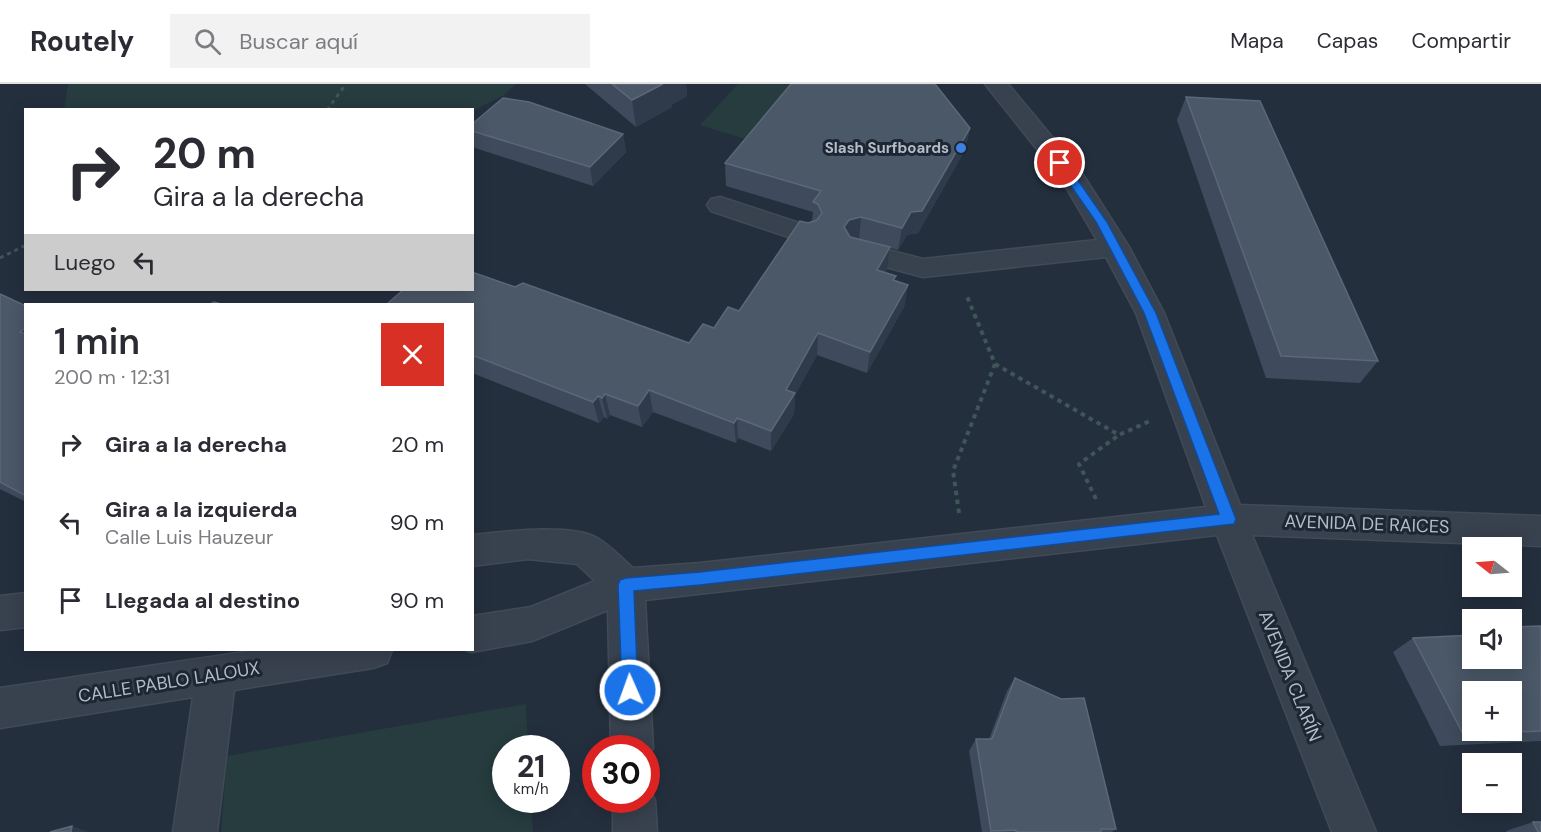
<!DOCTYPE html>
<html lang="es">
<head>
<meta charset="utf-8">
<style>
	body { margin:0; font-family:"DM Sans",sans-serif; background:#f2f2f3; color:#2b2b33; height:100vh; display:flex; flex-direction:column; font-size:22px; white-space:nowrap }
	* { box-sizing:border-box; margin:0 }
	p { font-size:20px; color:#7c7c81 }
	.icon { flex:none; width:33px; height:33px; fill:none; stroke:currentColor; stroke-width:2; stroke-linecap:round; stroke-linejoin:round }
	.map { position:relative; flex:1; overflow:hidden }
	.sheet { position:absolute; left:24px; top:219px; width:450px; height:348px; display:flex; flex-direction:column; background:#fff; border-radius:0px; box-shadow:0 3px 15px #0003 }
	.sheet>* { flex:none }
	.guide { position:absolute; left:24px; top:24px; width:450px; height:183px; border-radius:0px; box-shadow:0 3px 15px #0003; background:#fff; color:#2b2b33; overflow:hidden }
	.needle { width:39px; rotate:287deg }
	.tools { position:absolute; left:1462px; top:453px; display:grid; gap:12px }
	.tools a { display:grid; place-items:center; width:60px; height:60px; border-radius:0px; background:#fff; box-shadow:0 3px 15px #0003; font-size:30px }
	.speed { position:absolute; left:492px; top:651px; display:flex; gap:12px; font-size:30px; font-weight:700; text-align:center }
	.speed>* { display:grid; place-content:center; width:78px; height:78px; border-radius:50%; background:#fff; box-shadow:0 3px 15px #0003; line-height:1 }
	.speed small { font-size:15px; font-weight:400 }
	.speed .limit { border:9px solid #d22; background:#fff; color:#111 }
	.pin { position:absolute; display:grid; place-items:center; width:51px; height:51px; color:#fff; margin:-26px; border:3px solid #fff; border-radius:50%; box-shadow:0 2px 6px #0007 }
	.me { position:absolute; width:66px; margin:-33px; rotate:358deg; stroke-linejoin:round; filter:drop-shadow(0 0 4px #0008) }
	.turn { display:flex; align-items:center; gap:21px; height:126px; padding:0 30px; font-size:27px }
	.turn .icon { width:78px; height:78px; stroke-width:2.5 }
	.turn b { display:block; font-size:42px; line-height:51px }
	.then { display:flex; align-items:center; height:57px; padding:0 30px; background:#0003; gap:12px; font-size:22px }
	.round { display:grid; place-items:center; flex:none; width:63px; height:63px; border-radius:0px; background:#f2f2f3 }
	.summary { display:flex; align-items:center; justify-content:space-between; height:102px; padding:0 30px }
	h1 { font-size:36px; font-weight:600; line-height:45px }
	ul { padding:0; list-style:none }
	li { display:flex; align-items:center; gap:18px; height:78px; padding:0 30px }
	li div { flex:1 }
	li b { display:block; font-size:22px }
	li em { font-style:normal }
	header { display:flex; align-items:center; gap:36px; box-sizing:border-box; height:84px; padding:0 30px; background:#fff; border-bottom:2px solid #e1e1e2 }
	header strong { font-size:28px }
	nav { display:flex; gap:33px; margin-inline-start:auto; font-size:21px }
	.search { width:420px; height:54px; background:#f2f2f3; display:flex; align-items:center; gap:15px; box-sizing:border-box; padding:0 21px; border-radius:0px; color:#7c7c81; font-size:22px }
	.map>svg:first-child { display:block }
	.green { fill:#263c3f }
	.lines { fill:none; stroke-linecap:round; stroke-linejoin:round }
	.minor-casing { stroke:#414a57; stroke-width:3 }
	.path-far1 { stroke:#3f5557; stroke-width:3; stroke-dasharray:4 4; stroke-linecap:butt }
	.path { stroke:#3f5557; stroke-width:4; stroke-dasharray:4.5 4.5; stroke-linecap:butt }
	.minor { fill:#38414e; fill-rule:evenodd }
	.wall { fill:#3f4b5c }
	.shaded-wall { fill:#2f3b4b }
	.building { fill:#4b5868; stroke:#5c6777; stroke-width:1.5; fill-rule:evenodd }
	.route { fill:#1a73e8; stroke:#114b97; stroke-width:1.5 }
	.shop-dot { fill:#3f7fe0; stroke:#1d2633; stroke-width:2 }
	.labels { text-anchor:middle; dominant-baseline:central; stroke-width:6; stroke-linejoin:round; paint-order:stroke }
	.far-poi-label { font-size:15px; font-weight:bold; fill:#b4bcc9; stroke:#1d2633; text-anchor:end }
	.street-label { font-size:18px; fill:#b4bcc9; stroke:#1d2633 }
</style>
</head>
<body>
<header>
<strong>Routely</strong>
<div class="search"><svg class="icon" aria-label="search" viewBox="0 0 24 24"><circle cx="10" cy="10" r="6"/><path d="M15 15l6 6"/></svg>Buscar aquí</div>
<nav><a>Mapa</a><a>Capas</a><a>Compartir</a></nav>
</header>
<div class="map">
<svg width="1541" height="748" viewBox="0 0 1541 748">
	<rect width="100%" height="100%" fill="#242f3e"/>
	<path class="green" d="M 68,0 L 516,0 L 504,11 L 473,27 L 64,25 Z
		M 738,0 L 803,0 L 755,58 L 700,41 Z
		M 526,620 L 528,664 L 506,664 L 506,716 L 531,716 L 533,748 L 221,748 L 227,672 Z"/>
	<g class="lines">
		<defs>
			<path id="minor" d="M 985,0 L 1008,0 L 1082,89 L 1129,163 L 1164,229 L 1240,421 L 1541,432 L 1541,462 L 1252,451 L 1376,748 L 1332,748 L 1217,451 L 645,516 L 653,664 L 646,679 L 646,664 L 611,664 L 608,526 L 532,557 L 472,568 L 466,566 L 472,566 L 472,532 L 531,523 L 595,497 L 577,480 L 528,475 L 472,482 L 472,451 C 503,448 570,439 597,454 C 610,461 622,475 633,484 L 700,479 L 1206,423 L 1136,229 L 1106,173 L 923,193 L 848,173 L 844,167 L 848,161 L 858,158 L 923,175 L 1097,156 L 1063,98 Z
				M 720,113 L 815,144 L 819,150 L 815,156 L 806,159 L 711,127 L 707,121 L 711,115 Z
				M 26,509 L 26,543 L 0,546 L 0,512 Z
				M 257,566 L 392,566 L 387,579 L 373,584 L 234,606 L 217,748 L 173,748 L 193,613 L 0,644 L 0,604 Z
				M 646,700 L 655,716 L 657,748 L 613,748 L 613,716 L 646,716 Z"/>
		</defs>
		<use href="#minor" class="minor-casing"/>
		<path class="path-far1" d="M 327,26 L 346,0
			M 0,174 L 26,161"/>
		<path class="path" d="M 995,280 L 1119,351 L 1152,336
			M 1096,415 L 1079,380 L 1119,351
			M 959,429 L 953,387 L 995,280 L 966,210"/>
		<use href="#minor" class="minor"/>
	</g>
	<path class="wall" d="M 585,0 L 686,0 L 687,12 L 671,21 L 672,23 L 636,43 Z
		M 1186,13 L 1378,277 L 1360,299 L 1266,294 L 1177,36 Z
		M 472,40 L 623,50 L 626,68 L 593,102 L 472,63 Z
		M 970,44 L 965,66 L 918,149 L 907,151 L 898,166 L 890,164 L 887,186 L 885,189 L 895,197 L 908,201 L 904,223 L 867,289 L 817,271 L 795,311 L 794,330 L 771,367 L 738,354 L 736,359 L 653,328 L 642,343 L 610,331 L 607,335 L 604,333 L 599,339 L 472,289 L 472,220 L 515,203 L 689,259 L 714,244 L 739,227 L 808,139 L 812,137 L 813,128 L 726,102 L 725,79 Z
		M 0,210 L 26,222 L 26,418 L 0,405 Z
		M 1541,542 L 1541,657 L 1440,662 L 1393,568 L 1413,554 L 1473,574 Z
		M 1015,594 L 1116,745 L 1112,748 L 982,748 L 969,667 L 976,655 L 989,655 L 1007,607 Z
		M 1533,738 L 1541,748 L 1507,748 L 1506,747 Z"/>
	<path class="shaded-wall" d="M 663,0 L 686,0 L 687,12 L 671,21 L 672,23 L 636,43 L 632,16 Z
		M 970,44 L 965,66 L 918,149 L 907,151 L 898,166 L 902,144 L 911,128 Z
		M 623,50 L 626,68 L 593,102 L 590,83 Z
		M 861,133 L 859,156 L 847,159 L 844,143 L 849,136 Z
		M 890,163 L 887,186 L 874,208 L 877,186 Z
		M 908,201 L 904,223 L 867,289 L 870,268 Z
		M 26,244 L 26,253 L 20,248 Z
		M 818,249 L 817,271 L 795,311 L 794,330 L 771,367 L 771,347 L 786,306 Z
		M 649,306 L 653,328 L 642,343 L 638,322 Z
		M 605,310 L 610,331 L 607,335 L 602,314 Z
		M 598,312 L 604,333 L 599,339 L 593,318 Z
		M 737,334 L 738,354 L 736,359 L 734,339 Z
		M 72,742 L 88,748 L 71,748 Z"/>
	<path class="building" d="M 612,0 L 663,0 L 632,16 Z
		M 791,0 L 935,0 L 970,44 L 922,127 L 911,128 L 902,144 L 861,133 L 849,136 L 844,143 L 850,153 L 890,163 L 877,186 L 896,192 L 893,196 L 908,201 L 870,268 L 818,249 L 786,306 L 795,309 L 771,347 L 737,334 L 734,339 L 649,306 L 638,322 L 605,310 L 602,314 L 598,312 L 593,318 L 472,271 L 472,220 L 387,220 L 403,206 L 472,206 L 472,188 L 515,203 L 523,199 L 689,259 L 703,240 L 714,244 L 728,223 L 739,227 L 800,137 L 808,139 L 817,136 L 822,129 L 818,120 L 813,118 L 821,107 L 725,79 Z
		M 1186,13 L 1260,17 L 1378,277 L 1281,272 Z
		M 503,14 L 529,18 L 623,50 L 590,83 L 472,47 L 472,40 Z
		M 0,210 L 26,222 L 26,244 L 20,248 L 26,250 L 26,412 L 0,398 Z
		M 214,218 L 221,220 L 210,220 Z
		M 1541,542 L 1541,647 L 1463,650 L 1413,554 L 1473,551 L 1473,574 L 1512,574 L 1512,543 ZM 1473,608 L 1512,608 L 1512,646 L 1473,646 Z
		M 1015,594 L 1061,615 L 1084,614 L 1116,745 L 1101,745 L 1101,748 L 1016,748 L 1016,746 L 991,747 L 976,655 L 992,655 Z
		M 1533,738 L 1541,738 L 1541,748 L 1538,748 Z
		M 72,742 L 71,748 L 50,748 Z"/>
	<path class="route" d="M 1060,75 L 1064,76 L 1107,138 L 1156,229 L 1236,435 L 1234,440 L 700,501 L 634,507 L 638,606 L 636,611 L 630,614 L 625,611 L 622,606 L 618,501 L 620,496 L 626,494 L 700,488 L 1219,430 L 1144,229 L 1096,138 L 1055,79 Z"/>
	<circle class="shop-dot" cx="961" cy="64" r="6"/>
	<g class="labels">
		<g class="far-poi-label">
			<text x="949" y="64">Slash Surfboards</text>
		</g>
		<g class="street-label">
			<text transform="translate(1367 440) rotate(2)">AVENIDA DE RAICES</text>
			<text transform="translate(1290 592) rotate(68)">AVENIDA CLARÍN</text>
			<text transform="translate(169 598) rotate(-9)">CALLE PABLO LALOUX</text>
		</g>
	</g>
</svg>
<div class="tools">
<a><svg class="needle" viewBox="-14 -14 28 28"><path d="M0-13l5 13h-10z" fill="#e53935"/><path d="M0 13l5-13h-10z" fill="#7c7c81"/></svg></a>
<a><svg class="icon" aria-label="sound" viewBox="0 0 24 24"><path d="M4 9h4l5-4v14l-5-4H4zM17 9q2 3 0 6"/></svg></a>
<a>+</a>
<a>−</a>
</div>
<div class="speed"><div>21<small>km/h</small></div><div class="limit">30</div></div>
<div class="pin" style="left:1060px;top:79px;background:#d93025"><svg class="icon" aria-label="arrive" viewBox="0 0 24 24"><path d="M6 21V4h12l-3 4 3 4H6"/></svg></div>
<svg class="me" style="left:630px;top:606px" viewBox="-20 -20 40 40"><circle r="17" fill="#1a73e8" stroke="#fff" stroke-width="3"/><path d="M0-11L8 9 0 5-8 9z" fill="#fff"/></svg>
<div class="guide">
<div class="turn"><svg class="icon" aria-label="right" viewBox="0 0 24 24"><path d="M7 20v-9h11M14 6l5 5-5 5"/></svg><div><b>20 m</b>Gira a la derecha</div></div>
<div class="then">Luego<svg class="icon" aria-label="left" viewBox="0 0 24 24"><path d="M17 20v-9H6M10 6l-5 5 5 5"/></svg></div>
</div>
<section class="sheet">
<div class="summary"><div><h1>1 min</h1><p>200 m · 12:31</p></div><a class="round" style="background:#d93025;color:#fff"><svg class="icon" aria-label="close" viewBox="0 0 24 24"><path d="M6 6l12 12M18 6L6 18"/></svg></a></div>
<ul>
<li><svg class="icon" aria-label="right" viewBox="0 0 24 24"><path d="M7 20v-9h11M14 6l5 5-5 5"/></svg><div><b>Gira a la derecha</b></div><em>20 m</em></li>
<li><svg class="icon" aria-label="left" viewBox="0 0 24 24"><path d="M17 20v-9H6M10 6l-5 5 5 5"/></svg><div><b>Gira a la izquierda</b><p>Calle Luis Hauzeur</p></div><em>90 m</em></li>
<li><svg class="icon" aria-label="arrive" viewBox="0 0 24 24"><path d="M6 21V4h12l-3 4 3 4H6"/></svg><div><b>Llegada al destino</b></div><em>90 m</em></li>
</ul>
</section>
</div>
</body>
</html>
